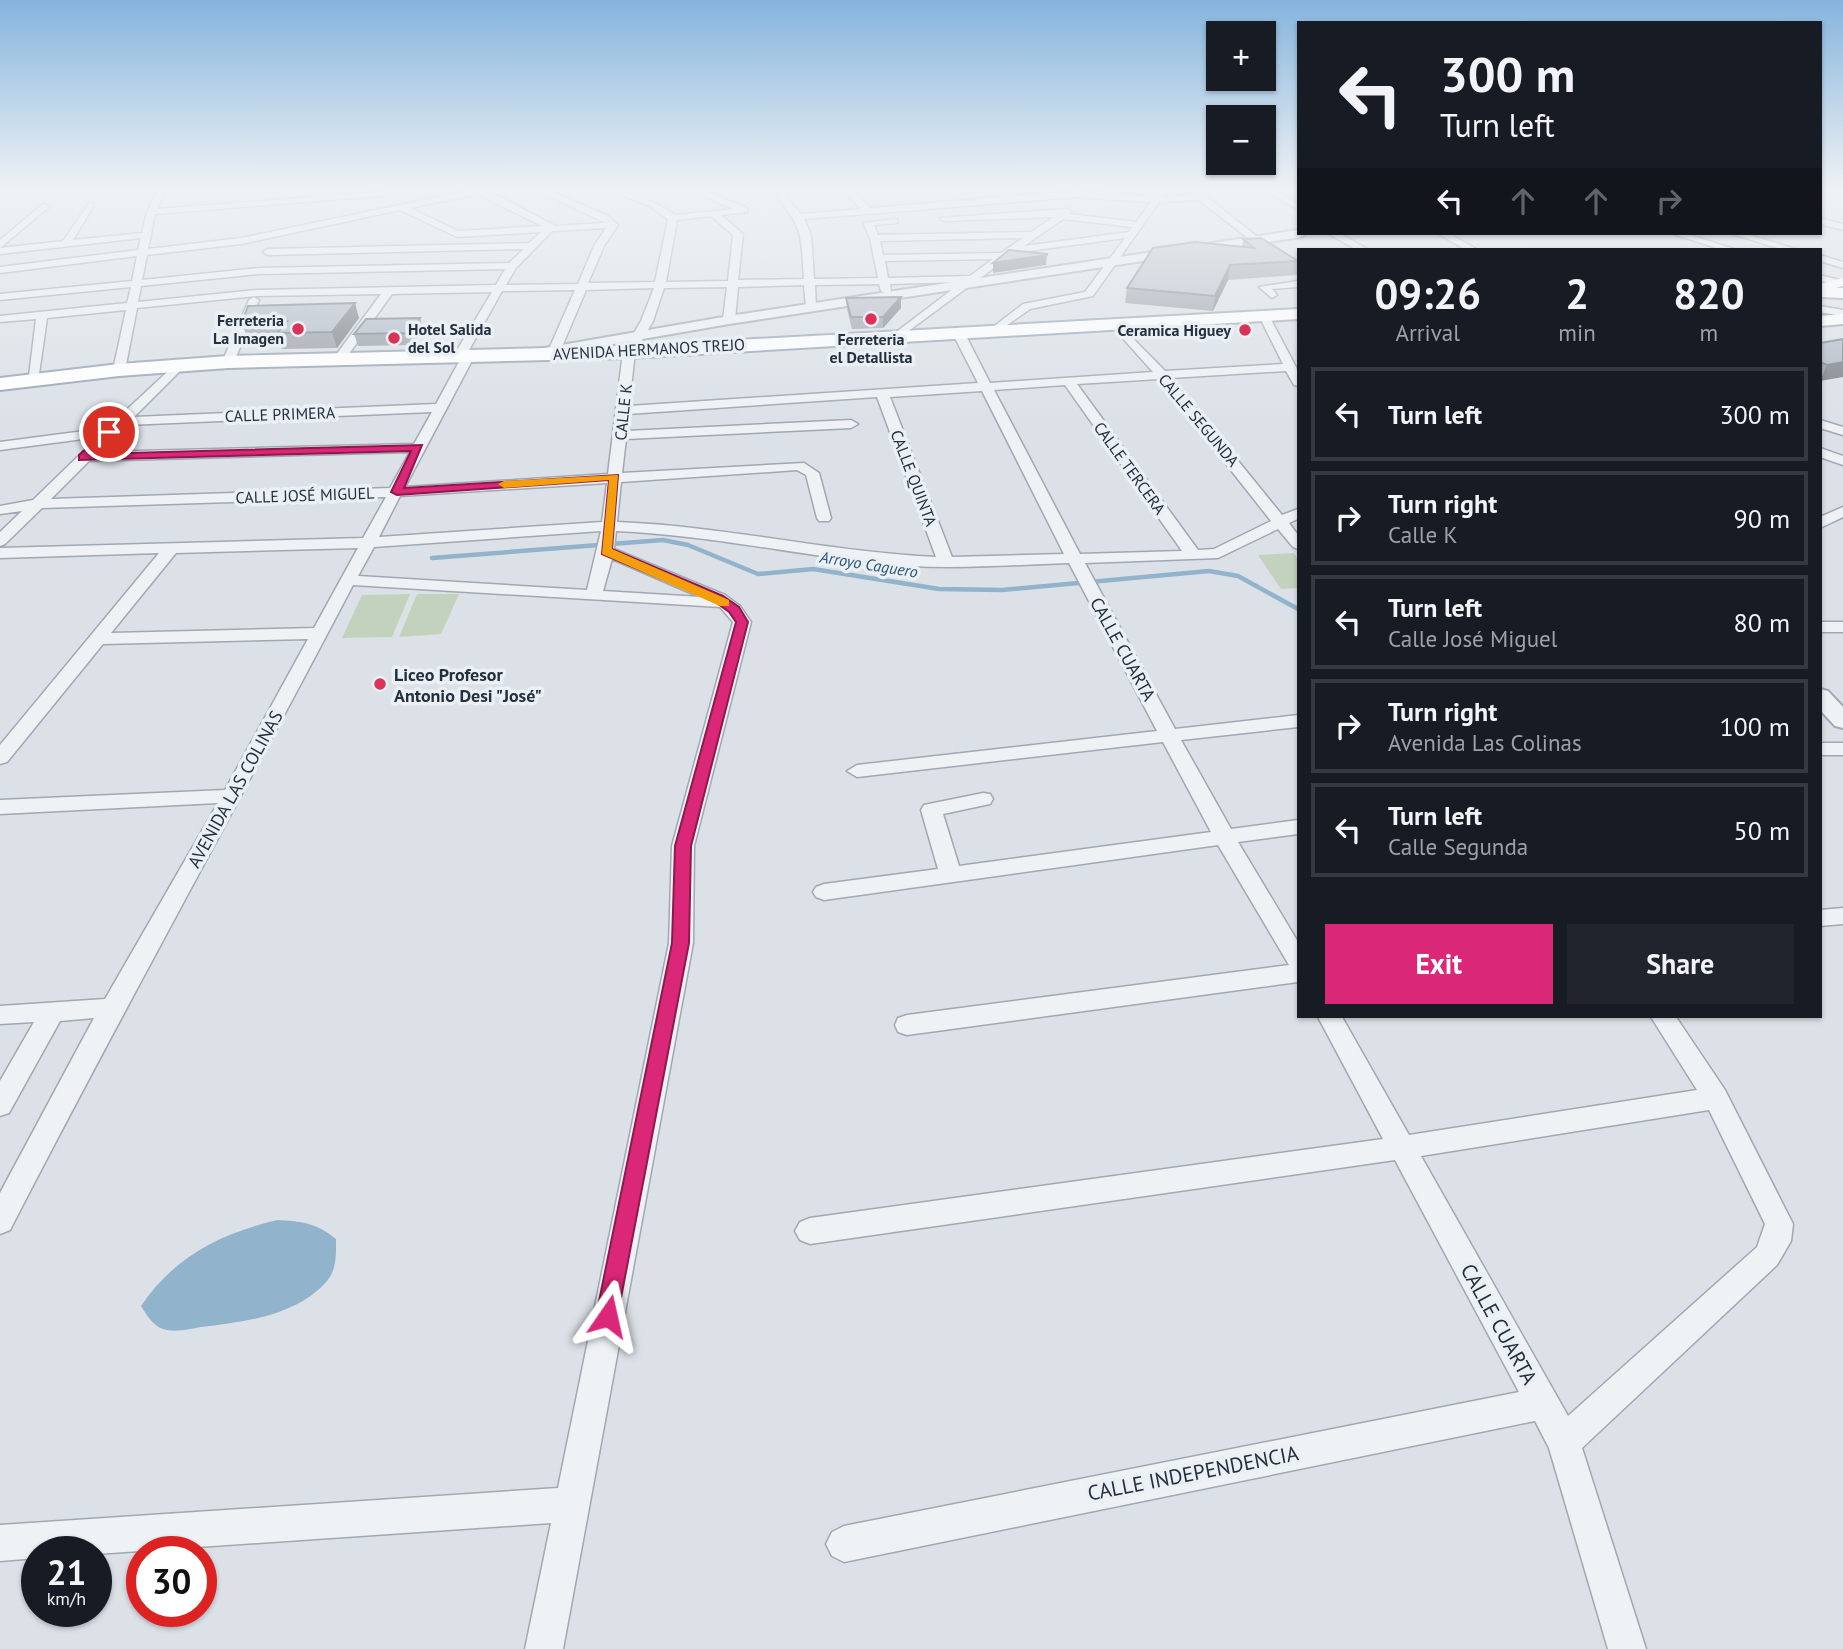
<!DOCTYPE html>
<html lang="en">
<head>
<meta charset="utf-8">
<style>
	body { margin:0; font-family:"PT Sans",sans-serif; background:#20242c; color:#f1f3f6; height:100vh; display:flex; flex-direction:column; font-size:26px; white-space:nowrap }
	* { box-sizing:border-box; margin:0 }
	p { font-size:23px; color:#9ea1a6 }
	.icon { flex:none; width:38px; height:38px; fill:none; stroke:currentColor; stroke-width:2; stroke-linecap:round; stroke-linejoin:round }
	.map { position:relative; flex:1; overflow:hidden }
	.sheet { position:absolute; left:1297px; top:248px; width:525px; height:770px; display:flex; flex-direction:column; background:#171b24; border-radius:0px; box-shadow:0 2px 5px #0004 }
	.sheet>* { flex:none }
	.hud { position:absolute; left:1297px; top:21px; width:525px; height:214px; border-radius:0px; box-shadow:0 2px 5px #0004; background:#171b24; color:#f1f3f6; overflow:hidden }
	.controls { position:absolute; left:1206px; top:21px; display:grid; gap:14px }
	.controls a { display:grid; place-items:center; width:70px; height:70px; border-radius:0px; background:#171b24; box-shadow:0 2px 5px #0004; font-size:35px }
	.speed { position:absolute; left:21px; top:1536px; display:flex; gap:14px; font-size:35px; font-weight:700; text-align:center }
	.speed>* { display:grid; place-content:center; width:91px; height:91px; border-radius:50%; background:#171b24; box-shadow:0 2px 5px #0004; line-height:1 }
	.speed small { font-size:18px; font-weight:400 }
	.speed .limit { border:10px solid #d22; background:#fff; color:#111 }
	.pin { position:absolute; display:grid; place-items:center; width:60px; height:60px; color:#fff; margin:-30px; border:4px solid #fff; border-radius:50%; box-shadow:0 2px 7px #0007 }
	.me { position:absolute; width:77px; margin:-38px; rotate:11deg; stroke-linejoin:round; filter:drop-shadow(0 0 5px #0008) }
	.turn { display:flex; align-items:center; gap:24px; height:147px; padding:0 28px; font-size:32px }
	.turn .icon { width:91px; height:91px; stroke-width:2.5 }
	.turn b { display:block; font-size:49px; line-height:60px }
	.lanes { display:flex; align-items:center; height:66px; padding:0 28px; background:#0003; justify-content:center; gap:35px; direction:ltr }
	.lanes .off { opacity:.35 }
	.eta { display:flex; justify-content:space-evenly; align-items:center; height:119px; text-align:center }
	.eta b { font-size:42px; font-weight:700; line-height:49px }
	.cta { display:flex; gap:14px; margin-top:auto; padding:14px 28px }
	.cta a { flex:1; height:80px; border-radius:0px; background:#db2777; color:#fff; font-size:28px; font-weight:700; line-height:80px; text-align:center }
	.cta a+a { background:#20242c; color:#f1f3f6 }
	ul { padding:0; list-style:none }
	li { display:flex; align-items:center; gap:21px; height:94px; margin:0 14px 10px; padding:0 14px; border:4px solid #363941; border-radius:0px }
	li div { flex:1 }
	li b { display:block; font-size:26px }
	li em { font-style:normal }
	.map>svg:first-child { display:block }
	.green { fill:#c3d2bc }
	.water { fill:#92b3cc }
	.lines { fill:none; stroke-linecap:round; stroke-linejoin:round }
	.stream { stroke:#92b3cc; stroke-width:4.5 }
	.minor-casing { stroke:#a0a8b1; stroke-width:3 }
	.tertiary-casing { stroke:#a0a8b1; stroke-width:4 }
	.primary-casing { stroke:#9aa6b4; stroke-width:4 }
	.minor { fill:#eef2f5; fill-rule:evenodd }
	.tertiary { fill:#eef2f5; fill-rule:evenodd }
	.secondary { fill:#fff; fill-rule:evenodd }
	.primary { fill:#fff; fill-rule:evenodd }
	.wall { fill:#99a1a9 }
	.shaded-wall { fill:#7d838a }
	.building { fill:#b2bbc5; stroke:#7d838a; stroke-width:2 }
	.route { fill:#db2777; stroke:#8e194d; stroke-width:2 }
	.slow { fill:#f59e0b }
	.poi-dot { fill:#db3259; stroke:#ebf0f5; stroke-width:2.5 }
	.labels { text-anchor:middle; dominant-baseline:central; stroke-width:7; stroke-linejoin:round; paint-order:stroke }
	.far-poi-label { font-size:16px; font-weight:bold; fill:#24303f; stroke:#ebf0f5; text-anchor:end }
	.far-street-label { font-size:16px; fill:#24303f; stroke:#ebf0f5 }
	.far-water-label { font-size:16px; font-style:italic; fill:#2b5376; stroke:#ebf0f5 }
	.street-label { font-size:18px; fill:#24303f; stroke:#ebf0f5 }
	.poi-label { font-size:18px; font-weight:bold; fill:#24303f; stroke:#ebf0f5; text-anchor:start }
	.near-street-label { font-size:21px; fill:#24303f; stroke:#ebf0f5 }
</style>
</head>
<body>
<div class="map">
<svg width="1843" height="1649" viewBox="0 0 1843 1649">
	<rect width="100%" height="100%" fill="#dbe1e7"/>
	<path class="green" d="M 1294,553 L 1298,559 L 1298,588 L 1281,589 L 1258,555 Z
		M 410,594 L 392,637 L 342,638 L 362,595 Z
		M 417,594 L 459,594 L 441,634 L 399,637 Z"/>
	<path class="water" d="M 277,1220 C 301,1221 317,1223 336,1239 C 336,1254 337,1269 327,1281 C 297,1316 243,1322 201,1327 C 190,1329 174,1333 163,1329 C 153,1326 146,1314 141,1306 C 175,1256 220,1234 277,1220 Z"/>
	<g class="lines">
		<path class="stream" d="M 432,558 L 663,540 L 688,545 L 758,574 L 813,569 L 939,589 L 1002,590 L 1209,571 L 1238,576 L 1298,609"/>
		<defs>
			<path id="minor" d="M 158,190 L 166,190 L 157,209 L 397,191 L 401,194 L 155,214 L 148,249 L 241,238 L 473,190 L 487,190 L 555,226 L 605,223 L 537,190 L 547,190 L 608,216 L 618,225 L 604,246 L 588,283 L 655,282 L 668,219 L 650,206 L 608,190 C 632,190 655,202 675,215 L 733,209 L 691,190 L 702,190 L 747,208 L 747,212 L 721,215 L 743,234 L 738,280 L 804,279 C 801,236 804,231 777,196 L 781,190 L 789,190 L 785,196 L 801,214 L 861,209 L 844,190 L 852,190 L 870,208 L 1076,191 L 1154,197 L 1160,190 L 1166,190 L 1163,197 L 1194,195 L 1189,190 L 1198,190 L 1259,238 L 1259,242 L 1253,242 L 1199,200 L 1159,202 L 1093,296 L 1030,309 L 996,333 L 990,330 L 992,328 L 1023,304 L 1085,292 L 1125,238 L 1014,253 L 899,338 L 895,337 L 895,333 L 962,282 L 890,284 L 891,291 L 886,294 L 881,291 L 879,284 L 815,285 L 816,308 L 811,311 L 806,308 L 804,285 L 738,287 L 735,320 L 729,323 L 723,320 L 727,287 L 664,288 L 653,321 L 635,352 L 629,406 L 978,383 L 952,332 L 958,329 L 964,332 L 990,383 L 1153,372 L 1110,324 L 1108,322 L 1114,319 L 1165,371 L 1283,364 L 1258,314 L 1263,311 L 1268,314 L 1298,371 L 1298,386 L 1294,385 L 1286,371 L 1171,378 L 1282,515 L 1298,509 L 1298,519 L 1289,523 L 1298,535 L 1298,549 L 1293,547 L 1278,529 L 1218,558 L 1085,563 L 1175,729 L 1298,715 L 1298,727 L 1181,740 L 1231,829 L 1298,820 L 1298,834 L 1238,842 L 1298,942 L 1298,982 L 907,1035 L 898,1032 L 895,1025 L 898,1018 L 907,1015 L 1289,965 L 1218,845 L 824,900 L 816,897 L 813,892 L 816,887 L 824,884 L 938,869 L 921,810 L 924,805 L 983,793 L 990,794 L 993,799 L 990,804 L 943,814 L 959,866 L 1211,832 L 1163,742 L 857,777 L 847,771 L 857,765 L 1157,731 L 1069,563 C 1005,565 940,571 876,563 C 789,553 703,535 616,531 L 614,549 L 725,595 L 740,606 L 751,622 L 694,846 L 693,943 L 563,1649 L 525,1649 L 551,1523 L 96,1554 L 37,1552 L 37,1558 L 0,1561 L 0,1525 L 558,1488 L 669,943 L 672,846 L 733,622 L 720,607 L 353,585 C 241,799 121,1014 10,1230 L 0,1234 L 0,1193 L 94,1018 L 60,1021 L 9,1113 L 0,1116 L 0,1081 L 34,1022 L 0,1024 L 0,1006 L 105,999 L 218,803 L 0,814 L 0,800 L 225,790 L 308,639 L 103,644 L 7,762 L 0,764 L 0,745 L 159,553 L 0,558 L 0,548 L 363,538 L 386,497 L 42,508 L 5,544 L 0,546 L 0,532 L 22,511 L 0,514 L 0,506 L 33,500 L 98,437 L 0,450 L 0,442 L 107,428 L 179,361 L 185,365 L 183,368 L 134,417 L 436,404 L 461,358 L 454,355 L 492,292 L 392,294 L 343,362 L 339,363 L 333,359 L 381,294 L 257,296 L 137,308 L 125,370 L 119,374 L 113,370 L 126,310 L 47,318 L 38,381 L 28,384 L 36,319 L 0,322 L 0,316 L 127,303 L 131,287 L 0,300 L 0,294 L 132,281 L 137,256 L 0,273 L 0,267 L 138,250 L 141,238 L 0,254 L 0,248 L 63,241 L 90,202 L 94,205 L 73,240 L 142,233 L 147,212 ZM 477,194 L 542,226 L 458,231 L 410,208 ZM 1076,197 L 1151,202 L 1136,222 L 1070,214 L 1071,212 L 1067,209 L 939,218 L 944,221 L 1054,217 L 1031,232 L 878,235 L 874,225 L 897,223 L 897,219 L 863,223 L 870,238 L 878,278 L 814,279 L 811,235 L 804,219 ZM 400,210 L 457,237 L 541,232 L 529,243 L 268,249 L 263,252 L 268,255 L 524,249 L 509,263 L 259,268 L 142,280 L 147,255 L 241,244 ZM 711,216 L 733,235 L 728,281 L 666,282 L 677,220 ZM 1063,219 L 1132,227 L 1129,232 L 1024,246 ZM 606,228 L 594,246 L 578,284 L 506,285 L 516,268 L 552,231 ZM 1023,238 L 1001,253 L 883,255 L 880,241 ZM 993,259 L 970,276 L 888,278 L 885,261 ZM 505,269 L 496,285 L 257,290 L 138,302 L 141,286 L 259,274 ZM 654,288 L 641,321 L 623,352 L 608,474 L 405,487 L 475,355 L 468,352 L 502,291 L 575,290 L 549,349 L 555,352 L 561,349 L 586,290 ZM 1159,379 L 1271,521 L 1214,549 L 1198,550 L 1077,384 ZM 1065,385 L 1182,551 L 1080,554 L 994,390 ZM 982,391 L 1064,554 L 952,557 L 890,397 ZM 877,397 L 936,557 C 829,552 724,526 617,522 L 621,482 L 797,470 L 806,475 L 817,518 L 819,521 L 829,521 L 831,518 L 819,473 L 804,463 L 622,473 L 626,439 L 851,428 L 858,424 L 851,420 L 627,431 L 628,414 ZM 432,412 L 414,444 L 98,452 L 126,425 ZM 410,452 L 390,488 L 51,499 L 89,461 ZM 607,483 L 602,522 L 379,537 L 400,496 ZM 601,531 L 587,590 L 358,576 L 374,547 ZM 358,548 L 314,628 L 111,633 L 176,553 ZM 612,559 L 700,597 L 603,591 Z
				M 1265,190 L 1274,190 L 1298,204 L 1298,210 Z
				M 43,204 L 50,206 L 0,248 L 0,240 Z
				M 1820,218 L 1843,224 L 1843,230 L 1820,224 Z
				M 1327,233 L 1339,233 L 1369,250 L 1357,250 Z
				M 1437,233 L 1448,233 L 1478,250 L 1466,250 Z
				M 1670,233 L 1684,233 L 1737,250 L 1723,250 Z
				M 1729,233 L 1743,233 L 1799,250 L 1784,250 Z
				M 1820,255 L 1843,262 L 1843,268 L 1820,261 Z
				M 1820,275 L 1843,281 L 1843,285 L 1820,281 Z
				M 1298,281 L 1298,287 L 1272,289 L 1277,295 L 1272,298 L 1259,287 Z
				M 254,297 L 259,300 L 234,362 L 224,365 L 222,362 L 249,300 Z
				M 1820,306 L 1843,310 L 1843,316 L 1820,312 Z
				M 1820,420 L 1843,427 L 1843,435 L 1820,428 Z
				M 1820,448 L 1843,456 L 1843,465 L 1820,457 Z
				M 1843,507 L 1843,517 L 1820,528 L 1820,517 Z
				M 1820,622 L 1843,622 L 1843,632 L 1820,632 Z
				M 1820,743 L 1843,743 L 1843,755 L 1820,755 Z
				M 1843,908 L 1843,924 L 1820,926 L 1820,910 Z
				M 1318,1017 L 1342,1017 L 1409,1135 L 1697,1090 L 1651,1017 L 1676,1017 L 1725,1090 L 1793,1224 L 1791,1241 L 1777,1265 L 1582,1448 L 1646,1649 L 1608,1649 L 1549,1448 L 1535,1421 L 844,1562 L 832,1556 L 826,1544 L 832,1532 L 844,1526 L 1519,1392 L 1395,1160 L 810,1244 L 800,1240 L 795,1231 L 800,1222 L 810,1218 L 1383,1139 ZM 1709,1110 L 1765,1224 L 1757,1247 L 1568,1416 L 1421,1156 Z"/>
			<path id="tertiary" d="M 1298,230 L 1298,233 L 1307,233 L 1301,237 L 729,324 L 527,359 L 520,355 L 527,351 L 729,316 Z
				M 1820,689 L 1828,691 L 1843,707 L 1843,728 L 1835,726 L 1820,710 Z"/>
			<path id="primary" d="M 1820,287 L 1843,288 L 1843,298 L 1820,297 Z
				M 1298,309 L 1298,319 L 629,358 L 228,368 L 119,376 L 0,390 L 0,378 L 119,364 L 228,356 L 629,346 Z
				M 1843,314 L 1843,324 L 1820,326 L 1820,316 Z"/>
		</defs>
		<use href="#minor" class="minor-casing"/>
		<use href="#tertiary" class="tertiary-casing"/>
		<use href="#primary" class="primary-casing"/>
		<use href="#minor" class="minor"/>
		<use href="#tertiary" class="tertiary"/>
		<path class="secondary" d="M 1843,278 L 1843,286 L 1820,292 L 1820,284 Z"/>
		<use href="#primary" class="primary"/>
	</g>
	<path class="wall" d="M 1243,239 L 1298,260 L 1297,275 L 1228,280 L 1213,311 L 1125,303 L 1127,288 L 1242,247 Z
		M 901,297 L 901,308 L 883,328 L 852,329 L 847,309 L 846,298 Z
		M 359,318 L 337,348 L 282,349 L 279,337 L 247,338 L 242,322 Z
		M 420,318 L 423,330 L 412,345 L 358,346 L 354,334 Z
		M 1843,339 L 1820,381 L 1820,343 Z"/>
	<path class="shaded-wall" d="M 1047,255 L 1046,265 L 993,273 L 993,263 Z
		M 1230,265 L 1228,280 L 1213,311 L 1215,296 Z
		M 901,297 L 901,308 L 883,328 L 883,317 Z
		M 355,303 L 359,318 L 337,348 L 332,332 Z
		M 420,318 L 423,330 L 412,345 L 409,333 Z
		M 1843,362 L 1843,377 L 1820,381 L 1827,365 Z"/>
	<path class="building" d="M 1261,238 L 1298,261 L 1230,265 L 1215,296 L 1127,288 L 1153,248 L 1195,242 L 1254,248 L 1243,239 Z
		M 1009,250 L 1047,254 L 1047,255 L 993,263 Z
		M 901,297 L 883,317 L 851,317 L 846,298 Z
		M 355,303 L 332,332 L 277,333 L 287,321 L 242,322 L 248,306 Z
		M 420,318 L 409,333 L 354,334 L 366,319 Z
		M 1843,339 L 1843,362 L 1827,365 L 1820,362 L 1820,343 Z"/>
	<linearGradient id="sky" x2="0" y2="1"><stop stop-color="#85b4dd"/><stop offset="0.45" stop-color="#eff2f4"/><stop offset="1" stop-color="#eff2f4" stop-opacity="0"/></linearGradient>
	<rect width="1843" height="420" fill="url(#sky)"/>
	<path class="route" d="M 109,429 L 114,432 L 92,454 L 422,445 L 404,488 L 618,475 L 612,549 L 723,596 L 739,607 L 748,622 L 691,846 L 689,943 L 616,1324 L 608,1327 L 600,1324 L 596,1316 L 672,943 L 675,846 L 736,622 L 729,612 L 714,601 L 602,554 L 609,480 L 397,495 L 391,492 L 411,451 L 79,460 L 79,455 Z"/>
	<path class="slow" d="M 618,475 L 612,549 L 729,600 L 729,606 L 720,606 L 602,554 L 609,480 L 504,488 L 498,484 L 504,481 Z"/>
	<g class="poi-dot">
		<circle cx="871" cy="319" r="7"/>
		<circle cx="298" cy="329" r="7"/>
		<circle cx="1245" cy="330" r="7"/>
		<circle cx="394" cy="338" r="7"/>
		<circle cx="380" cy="684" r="7"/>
	</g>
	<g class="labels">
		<g class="far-poi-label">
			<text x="284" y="320">Ferreteria<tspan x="284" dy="18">La Imagen</tspan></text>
			<text x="408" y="329" text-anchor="start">Hotel Salida<tspan x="408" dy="18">del Sol</tspan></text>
			<text x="1231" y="330">Ceramica Higuey</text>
			<text x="871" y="339" text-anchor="middle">Ferreteria<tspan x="871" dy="18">el Detallista</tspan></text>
		</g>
		<g class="far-street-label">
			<text transform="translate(649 349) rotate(-3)">AVENIDA HERMANOS TREJO</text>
			<text transform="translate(623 412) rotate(-84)">CALLE K</text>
			<text transform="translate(280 414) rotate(-2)">CALLE PRIMERA</text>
			<text transform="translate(1199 420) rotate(50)">CALLE SEGUNDA</text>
			<text transform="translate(1130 468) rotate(54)">CALLE TERCERA</text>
			<text transform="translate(914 478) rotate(69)">CALLE QUINTA</text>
			<text transform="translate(305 495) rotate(-2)">CALLE JOSÉ MIGUEL</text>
		</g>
		<g class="far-water-label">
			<text transform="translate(869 564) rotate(9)">Arroyo Caguero</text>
		</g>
		<g class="street-label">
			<text transform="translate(1123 649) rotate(61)">CALLE CUARTA</text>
			<text transform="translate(235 789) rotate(-61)">AVENIDA LAS COLINAS</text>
		</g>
		<g class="poi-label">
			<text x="394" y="674">Liceo Profesor<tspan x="394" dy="21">Antonio Desi "José"</tspan></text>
		</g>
		<g class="near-street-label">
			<text transform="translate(1499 1324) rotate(61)">CALLE CUARTA</text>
			<text transform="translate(1193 1473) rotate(-11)">CALLE INDEPENDENCIA</text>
		</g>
	</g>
</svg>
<div class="controls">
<a>+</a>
<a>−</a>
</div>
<div class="speed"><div>21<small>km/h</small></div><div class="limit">30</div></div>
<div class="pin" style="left:109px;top:432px;background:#d93025"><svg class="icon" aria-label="arrive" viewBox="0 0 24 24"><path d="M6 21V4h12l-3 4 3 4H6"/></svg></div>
<svg class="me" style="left:608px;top:1316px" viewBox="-20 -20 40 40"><path d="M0-17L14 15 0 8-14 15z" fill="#db2777" stroke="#fff" stroke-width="4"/></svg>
<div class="hud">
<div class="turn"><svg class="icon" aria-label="left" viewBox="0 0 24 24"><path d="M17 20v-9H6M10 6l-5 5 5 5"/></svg><div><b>300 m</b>Turn left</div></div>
<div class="lanes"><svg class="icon" aria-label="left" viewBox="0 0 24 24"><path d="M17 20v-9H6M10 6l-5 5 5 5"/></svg><svg class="icon off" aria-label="ahead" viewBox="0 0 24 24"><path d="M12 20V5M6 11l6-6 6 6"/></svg><svg class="icon off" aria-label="ahead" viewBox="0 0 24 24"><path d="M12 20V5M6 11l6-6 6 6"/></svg><svg class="icon off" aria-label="right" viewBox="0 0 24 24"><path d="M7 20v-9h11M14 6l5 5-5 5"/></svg></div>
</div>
<section class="sheet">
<div class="eta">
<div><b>09:26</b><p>Arrival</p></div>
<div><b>2</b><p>min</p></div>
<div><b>820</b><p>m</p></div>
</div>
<ul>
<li><svg class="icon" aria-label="left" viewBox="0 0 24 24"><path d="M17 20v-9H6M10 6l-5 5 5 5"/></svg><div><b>Turn left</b></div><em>300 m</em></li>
<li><svg class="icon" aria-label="right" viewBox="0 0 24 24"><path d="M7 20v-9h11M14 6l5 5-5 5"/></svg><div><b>Turn right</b><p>Calle K</p></div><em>90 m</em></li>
<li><svg class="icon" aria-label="left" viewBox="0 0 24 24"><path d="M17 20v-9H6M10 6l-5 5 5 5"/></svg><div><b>Turn left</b><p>Calle José Miguel</p></div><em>80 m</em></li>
<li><svg class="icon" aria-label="right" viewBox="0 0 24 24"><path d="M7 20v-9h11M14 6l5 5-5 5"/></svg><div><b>Turn right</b><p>Avenida Las Colinas</p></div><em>100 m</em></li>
<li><svg class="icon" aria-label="left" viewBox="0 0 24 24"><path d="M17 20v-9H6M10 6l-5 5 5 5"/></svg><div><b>Turn left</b><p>Calle Segunda</p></div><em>50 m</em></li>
</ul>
<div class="cta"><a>Exit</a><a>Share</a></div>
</section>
</div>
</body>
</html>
